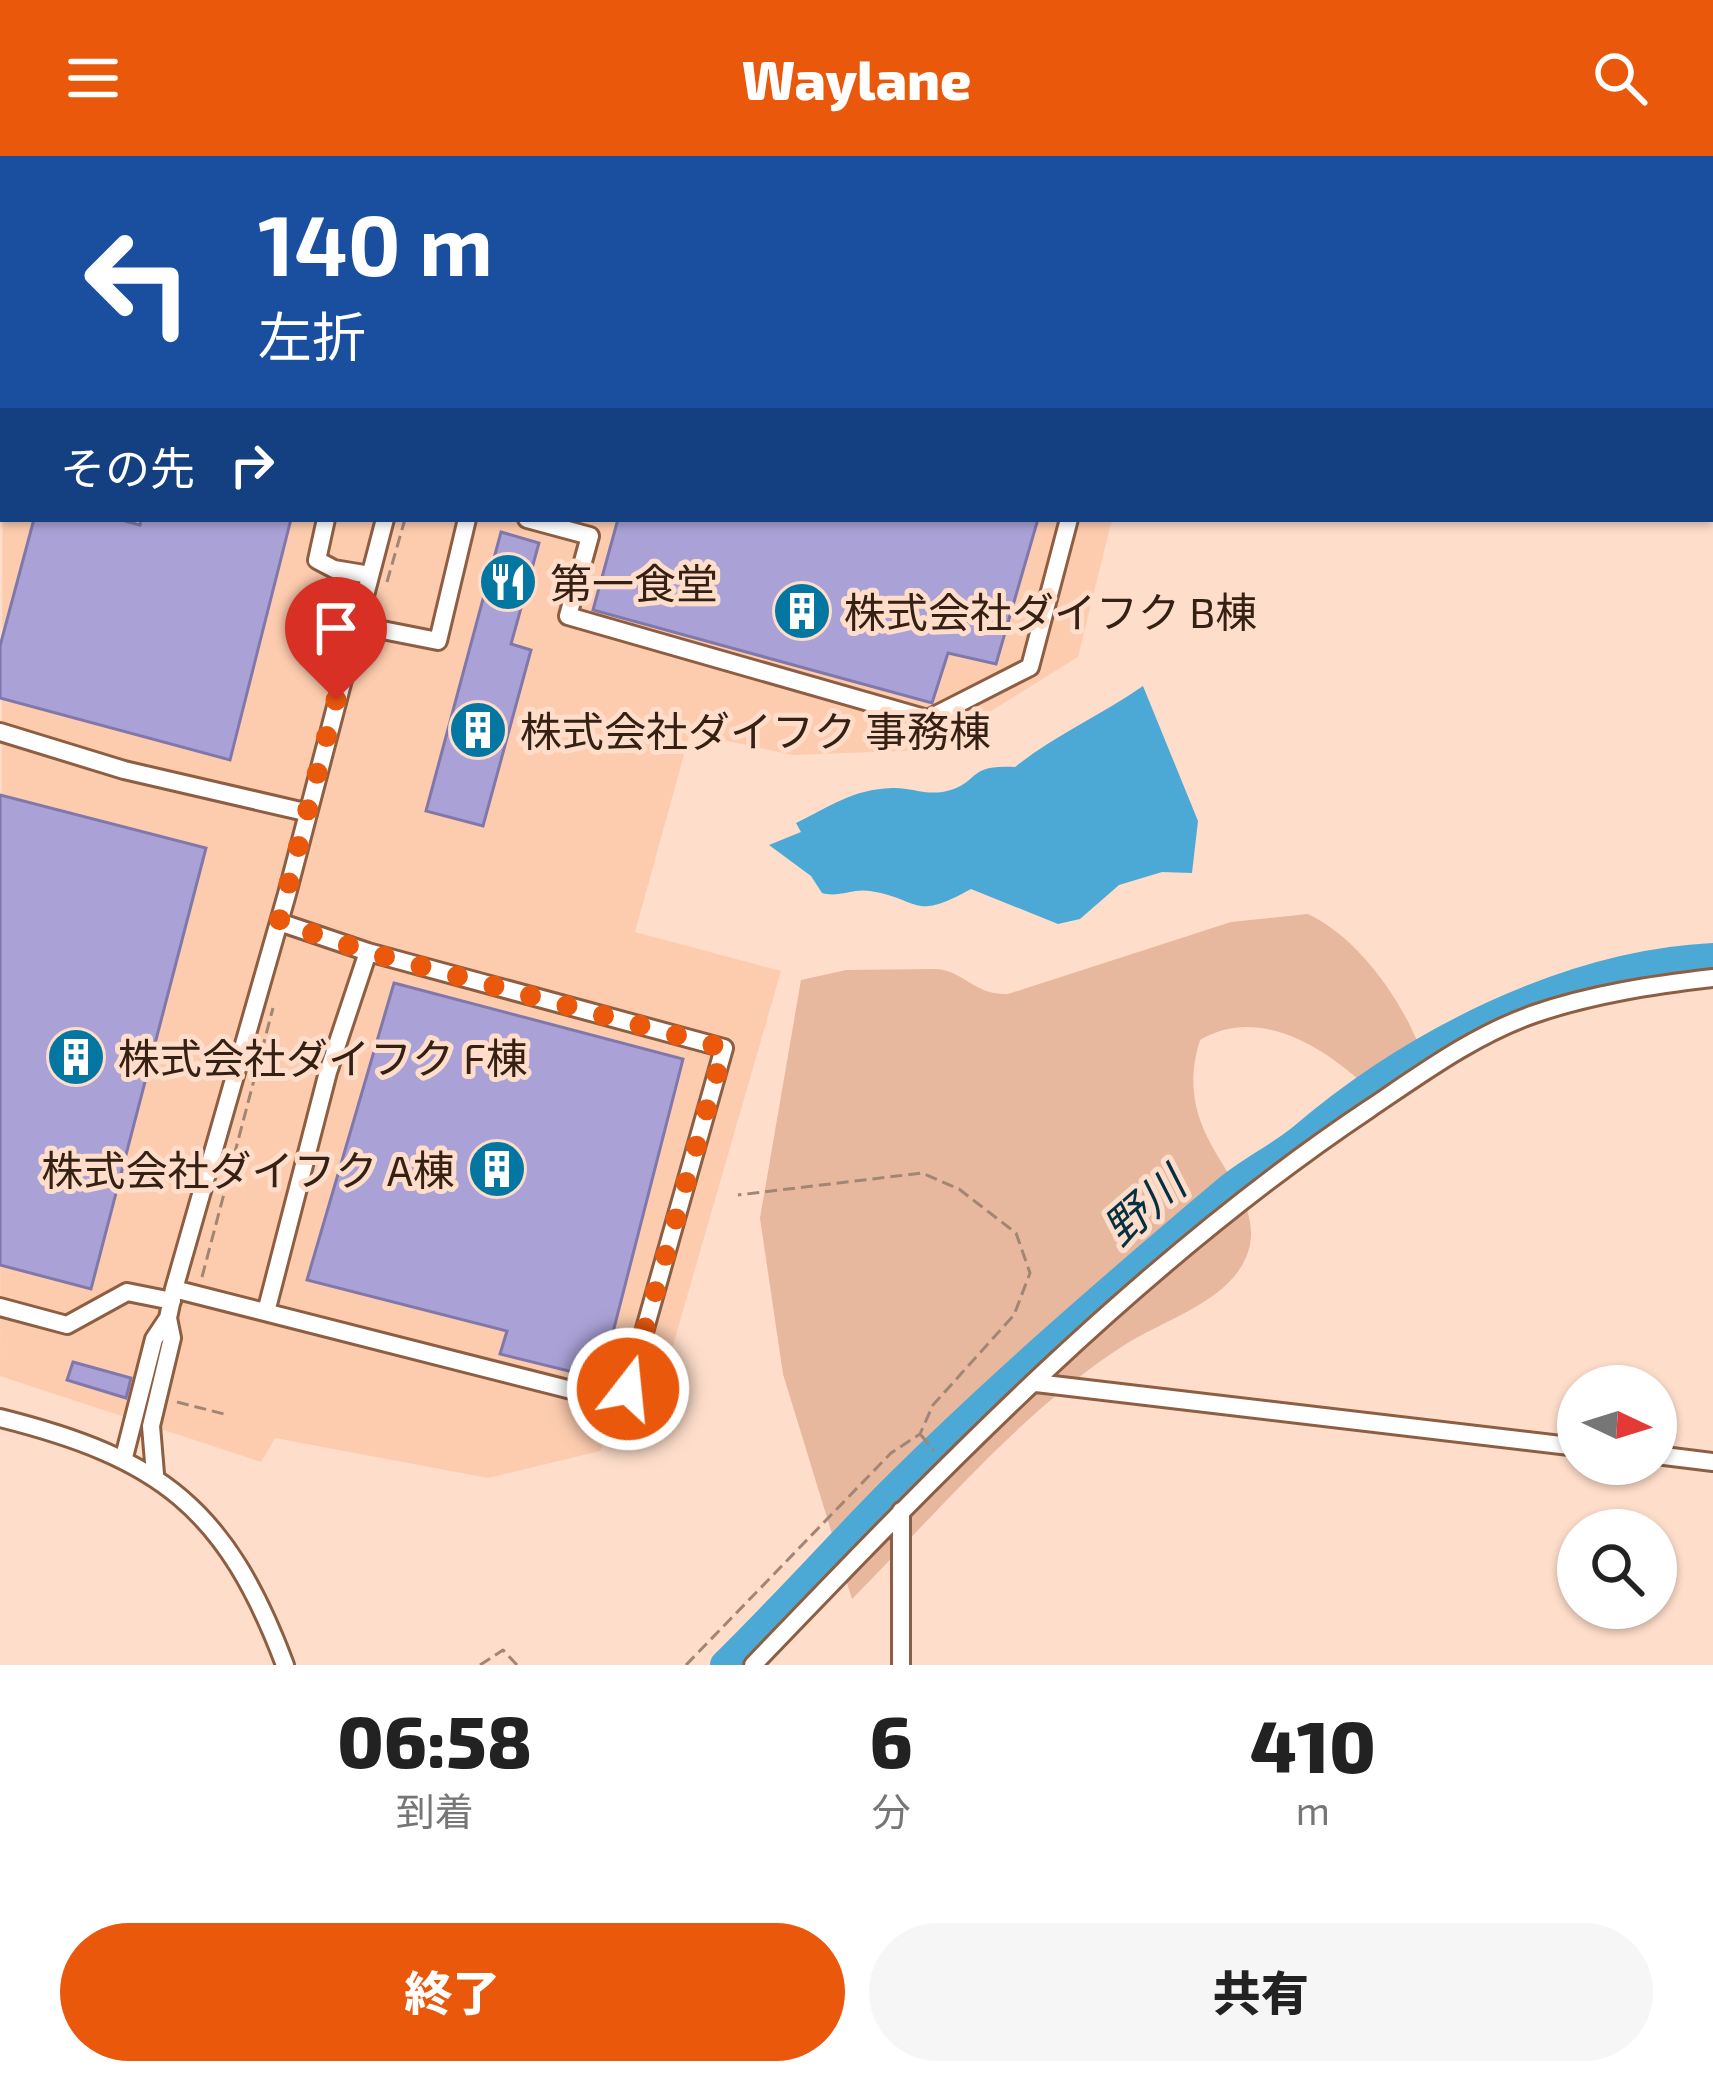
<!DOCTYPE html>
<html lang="ja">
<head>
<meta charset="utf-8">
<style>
	body { margin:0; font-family:"Exo 2","Noto Sans JP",sans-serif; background:#f6f6f6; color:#222; height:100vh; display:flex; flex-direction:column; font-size:45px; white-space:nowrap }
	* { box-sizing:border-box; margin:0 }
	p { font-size:39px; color:#767676 }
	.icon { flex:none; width:66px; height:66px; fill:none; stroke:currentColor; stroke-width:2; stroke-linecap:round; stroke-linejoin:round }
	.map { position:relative; height:1509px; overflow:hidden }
	.side { display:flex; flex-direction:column; background:#fff; flex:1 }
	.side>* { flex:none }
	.top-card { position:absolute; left:0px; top:0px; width:1713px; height:366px; box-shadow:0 3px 9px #0004; background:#1a4fa0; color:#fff; overflow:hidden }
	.needle { width:78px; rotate:94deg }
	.fabs { position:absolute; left:1557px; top:1209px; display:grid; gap:24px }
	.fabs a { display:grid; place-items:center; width:120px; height:120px; border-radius:50%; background:#fff; box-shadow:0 3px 9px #0004; font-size:60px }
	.pin { position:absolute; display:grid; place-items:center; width:102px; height:102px; color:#fff; margin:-123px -51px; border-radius:50% 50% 50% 0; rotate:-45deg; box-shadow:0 0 12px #0007 }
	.pin .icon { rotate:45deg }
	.me { position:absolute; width:132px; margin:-66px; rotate:16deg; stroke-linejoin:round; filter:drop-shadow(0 0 9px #0008) }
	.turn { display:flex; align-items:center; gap:42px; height:252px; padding:0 60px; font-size:54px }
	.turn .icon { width:156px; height:156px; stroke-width:2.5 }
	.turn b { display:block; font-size:84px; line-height:102px }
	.then { display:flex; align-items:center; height:114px; padding:0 60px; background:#0003; gap:24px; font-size:45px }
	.eta { display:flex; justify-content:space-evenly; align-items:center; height:204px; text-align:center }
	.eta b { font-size:72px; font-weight:800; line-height:84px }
	.button { display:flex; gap:24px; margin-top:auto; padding:24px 60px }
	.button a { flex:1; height:138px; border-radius:72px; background:#ea580c; color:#fff; font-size:48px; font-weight:800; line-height:138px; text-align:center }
	.button a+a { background:#f6f6f6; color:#222 }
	header { display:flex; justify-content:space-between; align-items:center; height:156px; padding:0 60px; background:#ea580c; color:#fff; font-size:54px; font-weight:800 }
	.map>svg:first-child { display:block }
	.built { fill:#fdccaf }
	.green { fill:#e7b89d }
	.water { fill:#4ca9d5 }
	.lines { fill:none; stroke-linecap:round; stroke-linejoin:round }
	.river { stroke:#4ca9d5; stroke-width:30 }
	.building { fill:#aaa2d6; stroke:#8078aa; stroke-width:3 }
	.minor-casing { stroke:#8d5e41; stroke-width:22 }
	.path { stroke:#a18676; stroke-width:3; stroke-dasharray:12 6; stroke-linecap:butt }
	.minor { stroke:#fff; stroke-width:16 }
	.route { stroke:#ea580c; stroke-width:21; stroke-dasharray:0 37.8 }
	.labels { text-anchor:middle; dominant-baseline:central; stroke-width:10; stroke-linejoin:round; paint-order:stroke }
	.poi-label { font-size:42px; fill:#352014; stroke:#feddca; text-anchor:start }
	.water-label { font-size:45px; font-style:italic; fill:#043042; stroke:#feddca }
</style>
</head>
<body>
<header><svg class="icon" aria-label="menu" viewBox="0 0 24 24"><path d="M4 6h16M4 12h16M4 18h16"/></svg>Waylane<svg class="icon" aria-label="search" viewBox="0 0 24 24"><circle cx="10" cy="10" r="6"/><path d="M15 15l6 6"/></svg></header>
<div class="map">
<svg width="1713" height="1509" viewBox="0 0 1713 1509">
	<rect width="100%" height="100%" fill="#feddca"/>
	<path class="built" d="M 54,0 L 1004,0 L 53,3 Z
		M 3,192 L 3,363 L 1112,363 L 1078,501 L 928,594 L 793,599 L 690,577 L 635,776 L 781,815 L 654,1255 L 620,1253 L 600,1295 L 488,1322 L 275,1282 L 261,1306 L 0,1220 Z"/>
	<path class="green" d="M 1308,758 C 1363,784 1412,857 1427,914 C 1414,939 1404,942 1376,940 C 1332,896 1262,847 1200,884 C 1168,985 1262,1023 1250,1088 C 1240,1142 1167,1162 1126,1188 C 1022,1254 938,1356 852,1443 L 783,1218 L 760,1062 L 801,824 L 846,814 L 936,813 C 965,815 973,839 1008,838 L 1231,766 Z"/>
	<path class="water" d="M 1143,530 L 1198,665 L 1192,717 L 1162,716 L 1119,729 L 1080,763 L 1058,768 L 971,733 C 911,766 922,743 870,735 C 853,732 839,742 822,737 L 811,720 L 769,689 L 801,676 L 796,667 C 829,651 853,633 892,632 C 910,631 927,640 947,635 C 981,626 966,608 1015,611 C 1054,580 1101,559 1143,530 Z"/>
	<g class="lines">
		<path class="river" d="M 725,1509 C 781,1454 834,1395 889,1339 C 996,1232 1113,1131 1228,1034 C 1251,1015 1280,1001 1303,982 C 1412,889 1567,809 1713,802"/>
	</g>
	<path class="building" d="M 34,363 L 118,363 L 140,369 L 141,363 L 291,363 L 230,604 L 0,542 L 0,490 Z
		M 618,363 L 1038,363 L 996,508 L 948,497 L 932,547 L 593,454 Z
		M 501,376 L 539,387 L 511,488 L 531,494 L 483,670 L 426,655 Z
		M 0,639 L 206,692 L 91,1133 L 0,1109 Z
		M 394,827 L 683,903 L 601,1223 L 500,1198 L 507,1175 L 307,1124 Z
		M 73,1206 L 131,1222 L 126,1242 L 67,1224 Z"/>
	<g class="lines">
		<defs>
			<path id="minor" d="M 95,3 L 96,0
				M 412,3 L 413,0
				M 483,3 L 484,0
				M 1710,160 L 1713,160
				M 0,354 L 3,342
				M 326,363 L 317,404 L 334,413 L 370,419
				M 527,363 L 590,380 L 568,460 L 928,563 L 1030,511 L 1069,363
				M 357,469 L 438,485 L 467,363
				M 0,576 L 124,614 L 305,656
				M 174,1133 L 595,1240 L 612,1242 L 628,1233 L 724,892 L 368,796 L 279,766
				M 0,1151 L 67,1169 L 127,1136 L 172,1145
				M 266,1156 L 328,916 L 368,796
				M 1036,1227 L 1578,1291
				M 0,1262 C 160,1302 226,1352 285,1509
				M 1656,1299 L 1713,1306
				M 124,1301 L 154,1183 L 168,1162
				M 155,1318 L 151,1270 L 172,1182 L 168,1162 L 174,1133 L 287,738 L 385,363
				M 901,1355 L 901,1509
				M 753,1509 C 943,1311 1140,1106 1369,953 C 1421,918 1474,879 1534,858 C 1592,838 1653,829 1713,822"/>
		</defs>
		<use href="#minor" class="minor-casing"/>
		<path class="path" d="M 387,426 L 405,363
			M 202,1121 L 273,852
			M 177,1246 L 224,1258
			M 921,1279 L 934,1295
			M 480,1509 L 503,1494 L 517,1509
			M 686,1509 L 891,1297 L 920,1278 L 933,1249 L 1014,1159 L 1030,1117 L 1016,1077 L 959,1033 L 922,1017 L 738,1039"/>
		<use href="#minor" class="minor"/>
	</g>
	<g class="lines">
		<path class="route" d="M 336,544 L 279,766 L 368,796 L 724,892 L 628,1233"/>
	</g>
	<defs>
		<symbol id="restaurant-disc" viewBox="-11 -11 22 22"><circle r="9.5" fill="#0377a1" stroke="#feddca"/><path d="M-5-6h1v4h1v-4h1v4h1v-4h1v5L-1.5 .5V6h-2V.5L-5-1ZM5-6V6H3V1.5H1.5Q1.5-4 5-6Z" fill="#fff"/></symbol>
		<symbol id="building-disc" viewBox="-11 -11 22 22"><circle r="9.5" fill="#0377a1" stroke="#feddca"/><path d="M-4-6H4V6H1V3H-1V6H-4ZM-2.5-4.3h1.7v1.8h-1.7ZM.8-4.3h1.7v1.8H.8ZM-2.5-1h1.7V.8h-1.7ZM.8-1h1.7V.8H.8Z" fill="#fff"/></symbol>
	</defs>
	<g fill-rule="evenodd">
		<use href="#restaurant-disc" x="475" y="393" width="66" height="66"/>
		<use href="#building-disc" x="769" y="422" width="66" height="66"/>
		<use href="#building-disc" x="445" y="541" width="66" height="66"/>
		<use href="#building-disc" x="43" y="868" width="66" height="66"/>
		<use href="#building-disc" x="464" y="980" width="66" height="66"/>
	</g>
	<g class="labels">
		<g class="poi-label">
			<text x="550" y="426">第一食堂</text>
			<text x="844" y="455">株式会社ダイフク B棟</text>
			<text x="520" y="574">株式会社ダイフク 事務棟</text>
			<text x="118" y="901">株式会社ダイフク F棟</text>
			<text x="455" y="1013" text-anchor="end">株式会社ダイフク A棟</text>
		</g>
		<g class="water-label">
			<text transform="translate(1143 1049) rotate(-41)">野川</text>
		</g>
	</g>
</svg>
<div class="fabs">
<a><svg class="needle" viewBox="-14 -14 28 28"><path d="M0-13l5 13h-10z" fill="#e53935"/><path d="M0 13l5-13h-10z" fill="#767676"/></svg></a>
<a><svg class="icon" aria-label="search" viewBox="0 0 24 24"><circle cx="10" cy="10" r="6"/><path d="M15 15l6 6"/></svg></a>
</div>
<div class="pin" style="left:336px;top:544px;background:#d93025"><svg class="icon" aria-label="arrive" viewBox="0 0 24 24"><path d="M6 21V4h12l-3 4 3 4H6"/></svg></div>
<svg class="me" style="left:628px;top:1233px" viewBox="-20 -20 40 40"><circle r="17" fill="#ea580c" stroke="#fff" stroke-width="3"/><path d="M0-11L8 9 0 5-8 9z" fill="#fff"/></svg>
<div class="top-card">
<div class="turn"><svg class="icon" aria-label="left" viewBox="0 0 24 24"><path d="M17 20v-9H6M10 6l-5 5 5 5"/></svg><div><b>140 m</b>左折</div></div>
<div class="then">その先<svg class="icon" aria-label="right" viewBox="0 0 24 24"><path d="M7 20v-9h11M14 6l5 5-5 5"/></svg></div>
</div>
</div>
<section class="side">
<div class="eta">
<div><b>06:58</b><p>到着</p></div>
<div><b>6</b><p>分</p></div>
<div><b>410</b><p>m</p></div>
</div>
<div class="button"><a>終了</a><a>共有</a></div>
</section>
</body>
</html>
